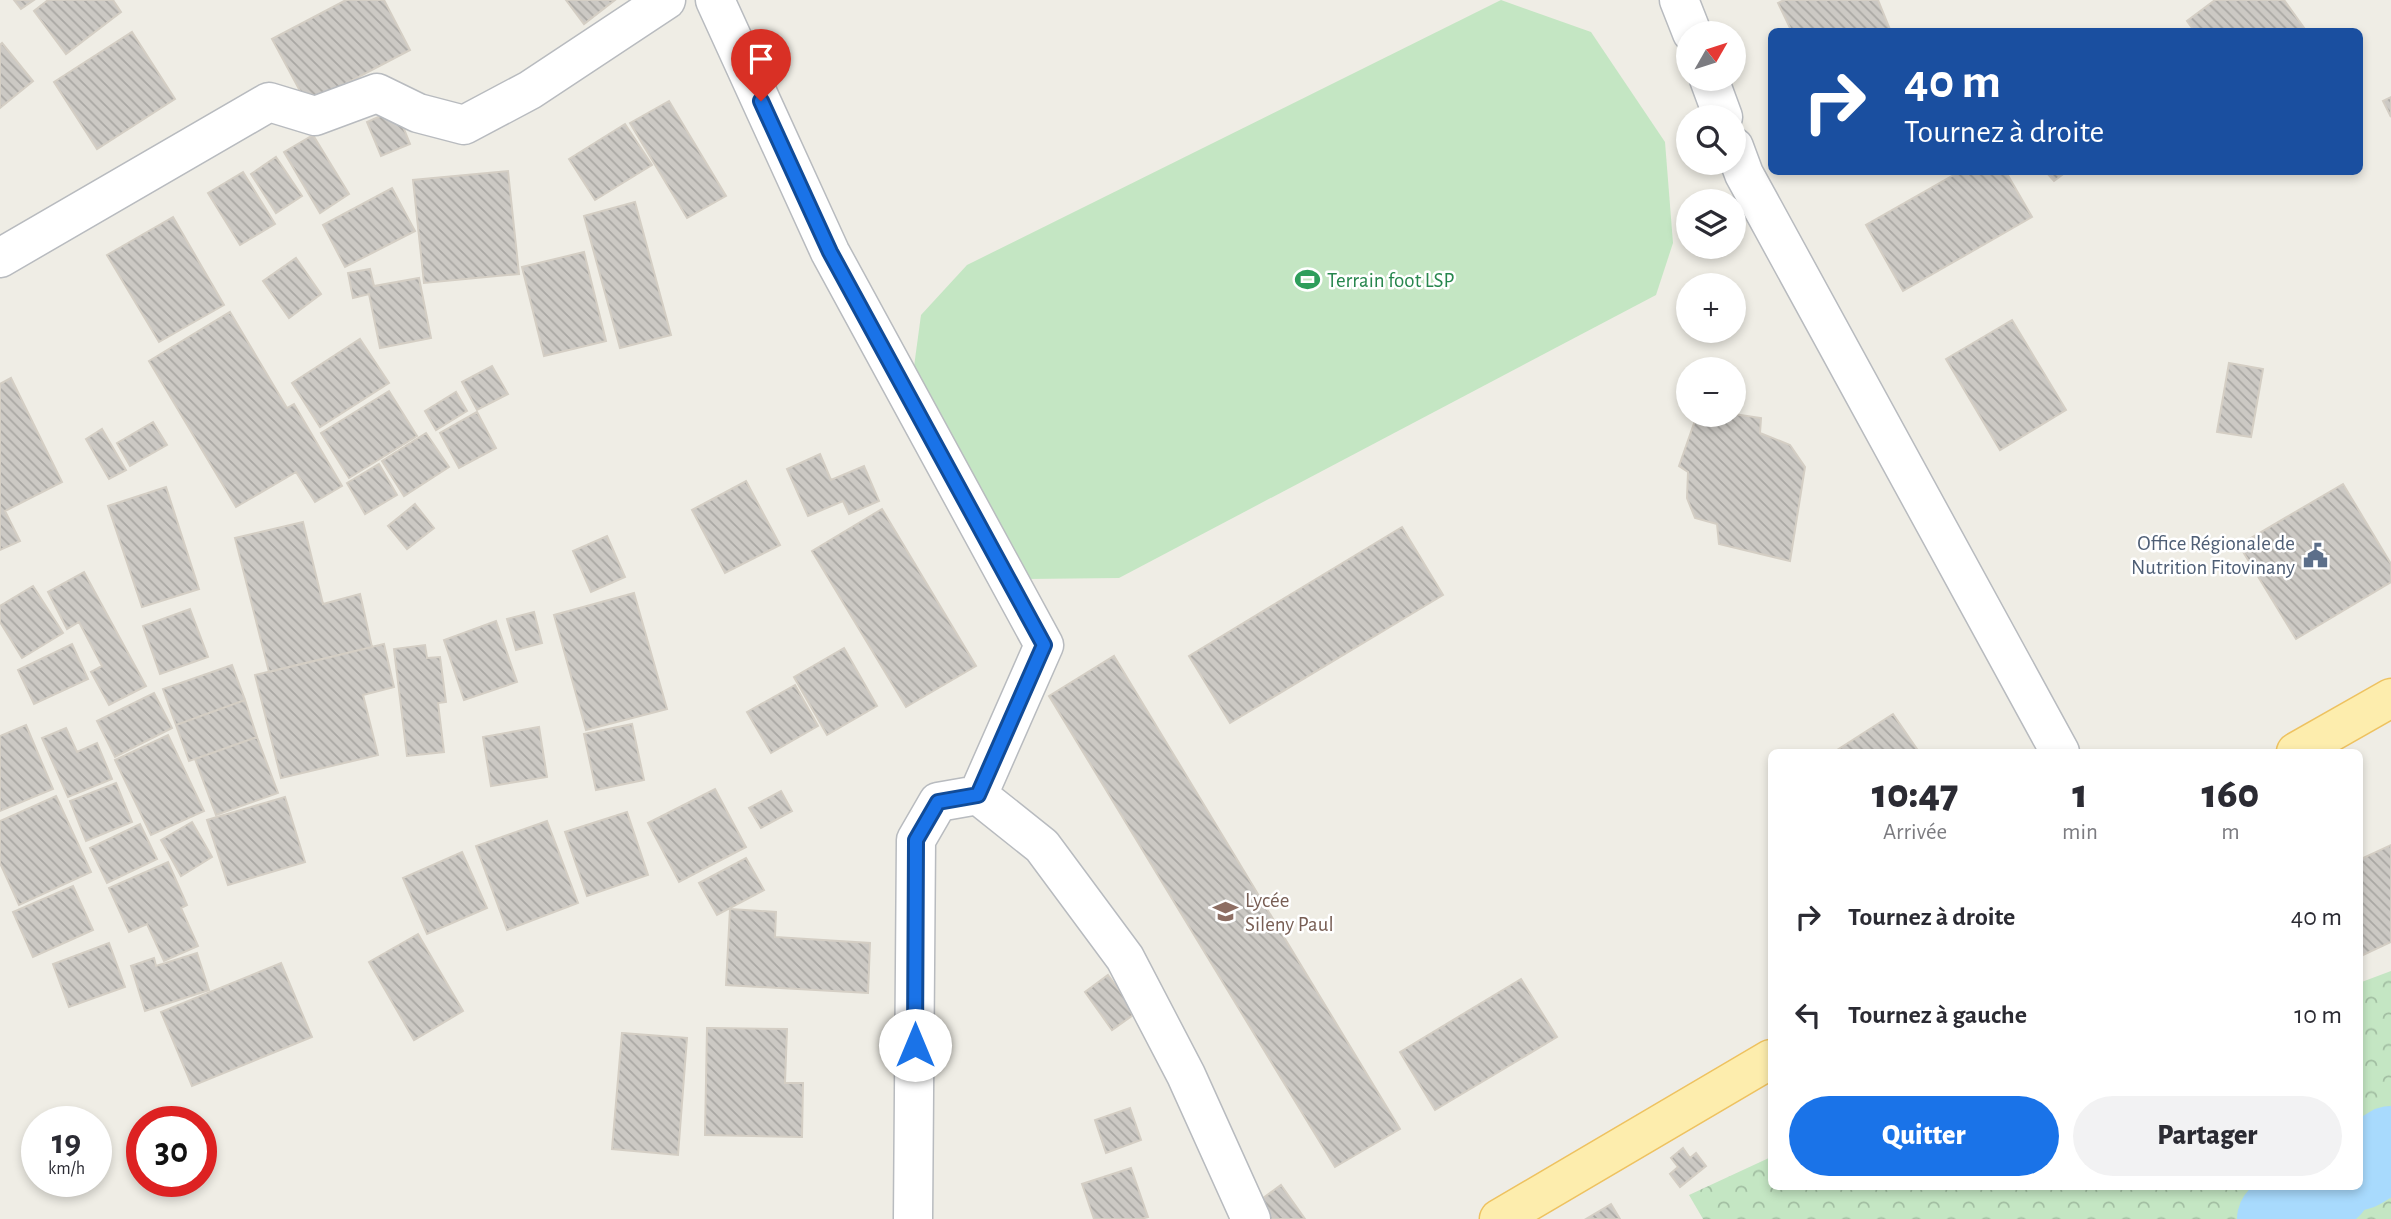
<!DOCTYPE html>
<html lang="fr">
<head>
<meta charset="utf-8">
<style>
	body { margin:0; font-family:"Alegreya Sans",sans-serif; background:#f2f2f3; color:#2b2b33; height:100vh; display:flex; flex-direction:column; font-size:26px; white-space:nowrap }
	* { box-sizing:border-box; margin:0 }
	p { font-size:23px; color:#7c7c81 }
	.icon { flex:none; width:38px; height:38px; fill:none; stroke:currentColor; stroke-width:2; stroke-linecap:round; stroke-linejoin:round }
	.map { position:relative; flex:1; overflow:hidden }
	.panel { position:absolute; left:1768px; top:749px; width:595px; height:441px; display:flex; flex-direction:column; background:#fff; border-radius:10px; box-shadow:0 4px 10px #0003 }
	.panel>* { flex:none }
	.banner { position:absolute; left:1768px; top:28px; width:595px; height:147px; border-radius:10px; box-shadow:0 4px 10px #0003; background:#1a4fa0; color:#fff; overflow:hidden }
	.needle { width:46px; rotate:51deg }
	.tools { position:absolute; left:1676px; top:21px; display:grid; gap:14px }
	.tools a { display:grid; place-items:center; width:70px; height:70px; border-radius:50%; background:#fff; box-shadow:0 4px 10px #0003; font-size:35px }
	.speed { position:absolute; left:21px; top:1106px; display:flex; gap:14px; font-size:35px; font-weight:700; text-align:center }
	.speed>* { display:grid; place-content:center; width:91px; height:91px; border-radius:50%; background:#fff; box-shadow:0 4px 10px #0003; line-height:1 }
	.speed small { font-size:18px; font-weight:400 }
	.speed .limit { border:10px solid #d22; background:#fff; color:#111 }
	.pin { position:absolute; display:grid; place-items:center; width:60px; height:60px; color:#fff; margin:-72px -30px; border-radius:50% 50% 50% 0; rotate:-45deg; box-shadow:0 0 7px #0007 }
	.pin .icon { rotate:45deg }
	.me { position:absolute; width:77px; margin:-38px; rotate:0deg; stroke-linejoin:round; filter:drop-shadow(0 0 5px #0008) }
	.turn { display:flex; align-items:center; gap:24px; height:147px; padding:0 21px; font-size:32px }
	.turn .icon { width:91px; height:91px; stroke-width:2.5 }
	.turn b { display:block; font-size:49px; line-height:60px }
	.eta { display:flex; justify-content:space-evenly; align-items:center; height:119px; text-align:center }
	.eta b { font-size:42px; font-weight:800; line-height:49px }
	.primary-button { display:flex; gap:14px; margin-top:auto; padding:14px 21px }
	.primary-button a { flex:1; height:80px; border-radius:42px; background:#1a73e8; color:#fff; font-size:28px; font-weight:800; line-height:80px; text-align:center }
	.primary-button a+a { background:#f2f2f3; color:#2b2b33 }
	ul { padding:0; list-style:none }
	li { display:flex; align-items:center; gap:21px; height:98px; padding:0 21px }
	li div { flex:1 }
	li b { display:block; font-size:26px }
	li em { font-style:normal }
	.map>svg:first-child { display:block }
	.grass { fill:#c4e6c3 }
	.forest { fill:url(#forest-crowns) }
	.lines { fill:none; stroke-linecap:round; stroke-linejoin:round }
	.river { stroke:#a8dafd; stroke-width:84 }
	.building { fill:url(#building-back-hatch); stroke:#d4cec4; stroke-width:2 }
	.minor-casing { stroke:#b8bbbf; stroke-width:41 }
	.major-casing { stroke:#eec260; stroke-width:41 }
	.minor { stroke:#fff; stroke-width:38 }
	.major { stroke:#fdedad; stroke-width:38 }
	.route-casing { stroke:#114b97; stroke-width:18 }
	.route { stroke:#1a73e8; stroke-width:12 }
	.labels { text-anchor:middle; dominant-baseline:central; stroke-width:5; stroke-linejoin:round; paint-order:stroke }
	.leisure-label { font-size:21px; fill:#27864d; stroke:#fff; text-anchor:start }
	.service-label { font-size:21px; fill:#4e5e75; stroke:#fff; text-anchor:end }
	.education-label { font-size:21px; fill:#785e54; stroke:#fff; text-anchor:start }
</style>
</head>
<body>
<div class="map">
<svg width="2391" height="1219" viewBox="0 0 2391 1219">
	<defs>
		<pattern id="forest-crowns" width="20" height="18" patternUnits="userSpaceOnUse" patternTransform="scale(1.75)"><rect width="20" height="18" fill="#c4e6c3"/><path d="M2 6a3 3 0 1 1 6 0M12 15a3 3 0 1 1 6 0" fill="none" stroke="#a2bea2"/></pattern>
		<pattern id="building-back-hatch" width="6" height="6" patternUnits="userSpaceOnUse" patternTransform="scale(1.75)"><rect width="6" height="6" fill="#ccc9c4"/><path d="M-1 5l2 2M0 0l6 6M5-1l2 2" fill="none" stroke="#a9a7a3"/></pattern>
	</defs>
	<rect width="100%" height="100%" fill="#efede5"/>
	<path class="grass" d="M 1501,0 L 1591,32 L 1665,142 L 1673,243 L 1656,295 L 1119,578 L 1026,579 L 910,396 L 921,315 L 967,265 Z"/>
	<path class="forest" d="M 2391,971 L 2391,1219 L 1703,1219 L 1689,1195 L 1771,1157 L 1771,1186 L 2359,1186 L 2359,983 Z"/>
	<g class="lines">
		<path class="river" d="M 2359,1168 L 2391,1148
			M 2279,1219 L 2330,1186"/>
	</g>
	<path class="building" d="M 14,0 L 34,0 L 21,9 Z
		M 48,0 L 113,0 L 121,12 L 66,54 L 34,11 Z
		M 346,0 L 384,0 L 410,50 L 307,104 L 272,39 Z
		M 566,0 L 615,0 L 584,24 Z
		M 1784,0 L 1878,0 L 1891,32 L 1802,32 L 1801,30 L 1792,32 L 1778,3 Z
		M 2215,0 L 2284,0 L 2307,32 L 2195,32 L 2187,21 Z
		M 132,32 L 175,99 L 97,149 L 54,82 Z
		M 2,43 L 33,81 L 0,108 L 0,45 Z
		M 2391,97 L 2391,117 L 2383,101 Z
		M 669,101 L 726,196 L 687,218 L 630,123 Z
		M 396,109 L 410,144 L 381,156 L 367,122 Z
		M 625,124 L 652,165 L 595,200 L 569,159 Z
		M 313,135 L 349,194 L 320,213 L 284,152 Z
		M 276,157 L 302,196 L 276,213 L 251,174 Z
		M 508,171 L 519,274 L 424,283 L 413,180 Z
		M 243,172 L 275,224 L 240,245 L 208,193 Z
		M 1959,172 L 2006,172 L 2032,217 L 1903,291 L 1866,225 Z
		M 2046,172 L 2066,172 L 2054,181 Z
		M 392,188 L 415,231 L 345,267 L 323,225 Z
		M 635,202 L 671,335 L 620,348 L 584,216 Z
		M 173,217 L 224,305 L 159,342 L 107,255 Z
		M 584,252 L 606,341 L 544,356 L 522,267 Z
		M 296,258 L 321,294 L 289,318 L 263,281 Z
		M 370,269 L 374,286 L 419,278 L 431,338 L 380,348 L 369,294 L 353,298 L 348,273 Z
		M 230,312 L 287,408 L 294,404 L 342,486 L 315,502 L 296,472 L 236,507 L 149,361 Z
		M 2012,320 L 2066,410 L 2000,450 L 1946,359 Z
		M 360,339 L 389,383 L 320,427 L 292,383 Z
		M 2229,363 L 2263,369 L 2251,437 L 2217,432 Z
		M 492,366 L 508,394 L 477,410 L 462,382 Z
		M 11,378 L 62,482 L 5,511 L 20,541 L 0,550 L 0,384 Z
		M 389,391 L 417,436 L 349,478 L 321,433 Z
		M 456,392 L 467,411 L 436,430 L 425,411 Z
		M 477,412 L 496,448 L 459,468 L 440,433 Z
		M 1734,414 L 1761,418 L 1760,433 L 1790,445 L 1805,467 L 1790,561 L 1719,544 L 1717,524 L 1695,518 L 1687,498 L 1688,472 L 1679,466 L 1697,415 Z
		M 153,422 L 167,445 L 130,466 L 117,443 Z
		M 102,429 L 126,470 L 109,479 L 86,439 Z
		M 426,433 L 449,467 L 404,496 L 382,461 Z
		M 820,454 L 831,480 L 864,466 L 879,501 L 849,514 L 843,501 L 808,516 L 787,469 Z
		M 379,464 L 397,495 L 365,514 L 347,483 Z
		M 746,481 L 780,545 L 725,573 L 692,510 Z
		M 2343,484 L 2391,564 L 2391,582 L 2296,639 L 2239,545 Z
		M 166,487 L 199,589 L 142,607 L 108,506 Z
		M 415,504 L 434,528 L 407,549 L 388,526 Z
		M 882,509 L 976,666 L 906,707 L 812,551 Z
		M 303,522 L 323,604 L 360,594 L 372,647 L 269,672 L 235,538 Z
		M 1402,527 L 1443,595 L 1230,723 L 1189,656 Z
		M 607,536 L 625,577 L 591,592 L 573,551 Z
		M 84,572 L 146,686 L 109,705 L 91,672 L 102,666 L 79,622 L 67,629 L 48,592 Z
		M 33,586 L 63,633 L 22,658 L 0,622 L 0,606 Z
		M 634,593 L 667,709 L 586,730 L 554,615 Z
		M 190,609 L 208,657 L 160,674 L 143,626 Z
		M 534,612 L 542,643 L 516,650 L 507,619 Z
		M 496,621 L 517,682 L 464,700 L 444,640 Z
		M 72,644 L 88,679 L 34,704 L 18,670 Z
		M 384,644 L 394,687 L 363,695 L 378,755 L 281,778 L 255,675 Z
		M 425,645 L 427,658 L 440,657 L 446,702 L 438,703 L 444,752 L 407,756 L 394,649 Z
		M 844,648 L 877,706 L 827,735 L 794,677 Z
		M 1114,656 L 1400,1129 L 1335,1167 L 1049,696 Z
		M 232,665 L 245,700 L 176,725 L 163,689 Z
		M 795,685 L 818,726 L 771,753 L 747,712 Z
		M 154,693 L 172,728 L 115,757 L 97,721 Z
		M 245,700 L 257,737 L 189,761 L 176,725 Z
		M 1893,714 L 1919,752 L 1834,752 Z
		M 632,724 L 644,780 L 596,790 L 584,734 Z
		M 26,725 L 53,789 L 0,811 L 0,736 Z
		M 539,727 L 547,777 L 491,786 L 483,737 Z
		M 66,728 L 77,752 L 97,743 L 112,779 L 68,797 L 42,738 Z
		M 168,735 L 204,811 L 151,835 L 115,760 Z
		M 257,737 L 278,793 L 216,815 L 195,759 Z
		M 116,783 L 132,822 L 86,841 L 70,801 Z
		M 715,789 L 746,847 L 679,882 L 648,823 Z
		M 781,791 L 792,811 L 761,828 L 749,808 Z
		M 56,796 L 91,872 L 19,905 L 0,863 L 0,821 Z
		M 285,797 L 305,862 L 228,885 L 207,820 Z
		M 627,812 L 648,875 L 587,896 L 565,832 Z
		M 547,821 L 578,903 L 507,930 L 476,846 Z
		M 192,822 L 212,857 L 181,876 L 161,840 Z
		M 140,824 L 157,859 L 107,883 L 90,848 Z
		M 2391,845 L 2391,942 L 2359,957 L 2359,860 Z
		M 462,852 L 487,908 L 427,934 L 403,878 Z
		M 746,858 L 764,890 L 717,915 L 699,883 Z
		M 168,862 L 187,905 L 181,908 L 198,946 L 164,961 L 147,924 L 129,932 L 109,888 Z
		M 73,886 L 93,930 L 33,957 L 13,912 Z
		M 730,909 L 776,912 L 775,937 L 870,943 L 868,993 L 726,985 Z
		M 418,934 L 463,1011 L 414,1040 L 369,962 Z
		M 109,943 L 125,987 L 69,1007 L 53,964 Z
		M 197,953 L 209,990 L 145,1011 L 131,966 L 154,958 L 156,966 Z
		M 281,963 L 312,1037 L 192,1086 L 161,1012 Z
		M 1108,975 L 1136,1013 L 1112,1030 L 1085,992 Z
		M 1521,979 L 1557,1037 L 1435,1110 L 1400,1052 Z
		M 707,1028 L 787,1029 L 785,1083 L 803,1083 L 802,1137 L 705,1135 Z
		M 622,1033 L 687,1038 L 678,1155 L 612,1149 Z
		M 1130,1108 L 1141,1140 L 1106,1153 L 1095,1120 Z
		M 1683,1148 L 1690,1158 L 1696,1153 L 1706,1166 L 1680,1187 L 1670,1174 L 1678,1167 L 1671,1158 Z
		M 1131,1168 L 1148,1217 L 1141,1219 L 1094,1219 L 1082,1184 Z
		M 1281,1185 L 1305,1219 L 1265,1219 L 1255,1204 Z
		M 1611,1204 L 1620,1219 L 1586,1219 Z"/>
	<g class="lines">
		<defs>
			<path id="minor" d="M 715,0 L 830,252 L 1044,645 L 978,795
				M 1679,0 L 1692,33
				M 1709,79 L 1723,117
				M 1734,147 L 1744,174 L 2060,752
				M 0,258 L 269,102 L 315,116 L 377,93 L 418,113 L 464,125 L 530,90 L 666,0
				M 913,1219 L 916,840 L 938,802 L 978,795 L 1042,846 L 1125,958 L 1186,1075 L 1251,1219"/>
			<path id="major" d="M 2296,752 L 2391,698
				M 1499,1219 L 1771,1059"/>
		</defs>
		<use href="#minor" class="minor-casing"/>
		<use href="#major" class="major-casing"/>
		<use href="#minor" class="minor"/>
		<use href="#major" class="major"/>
	</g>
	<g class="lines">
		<defs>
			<path id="route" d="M 761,101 L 830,252 L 1044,645 L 978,795 L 938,802 L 916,840 L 915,1045"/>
		</defs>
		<use href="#route" class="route-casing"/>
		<use href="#route" class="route"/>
	</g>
	<defs>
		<symbol id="stadium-bare" viewBox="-9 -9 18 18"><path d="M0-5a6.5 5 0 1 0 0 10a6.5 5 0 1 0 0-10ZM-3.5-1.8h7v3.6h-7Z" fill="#2e9e5b" stroke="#fff" stroke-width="2.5" paint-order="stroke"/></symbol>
		<symbol id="civic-bare" viewBox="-9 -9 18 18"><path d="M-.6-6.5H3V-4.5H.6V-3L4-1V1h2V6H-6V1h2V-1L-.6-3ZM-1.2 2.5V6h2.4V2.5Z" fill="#5c6f8a" stroke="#fff" stroke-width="2.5" paint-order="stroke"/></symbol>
		<symbol id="school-bare" viewBox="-9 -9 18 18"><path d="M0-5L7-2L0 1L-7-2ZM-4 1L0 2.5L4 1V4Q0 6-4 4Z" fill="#8d6e63" stroke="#fff" stroke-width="2.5" paint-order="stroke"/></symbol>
	</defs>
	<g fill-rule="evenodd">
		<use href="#stadium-bare" x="1290" y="262" width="35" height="35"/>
		<use href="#civic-bare" x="2298" y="538" width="35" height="35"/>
		<use href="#school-bare" x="1208" y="894" width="35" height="35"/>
	</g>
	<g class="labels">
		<g class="leisure-label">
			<text x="1327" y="280">Terrain foot LSP</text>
		</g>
		<g class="service-label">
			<text x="2295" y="543">Office Régionale de<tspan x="2295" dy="24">Nutrition Fitovinany</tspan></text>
		</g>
		<g class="education-label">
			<text x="1245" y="900">Lycée<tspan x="1245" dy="24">Sileny Paul</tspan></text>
		</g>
	</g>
</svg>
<div class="tools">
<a><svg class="needle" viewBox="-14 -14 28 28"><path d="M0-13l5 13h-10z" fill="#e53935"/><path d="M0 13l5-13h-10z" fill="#7c7c81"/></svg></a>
<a><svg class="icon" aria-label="search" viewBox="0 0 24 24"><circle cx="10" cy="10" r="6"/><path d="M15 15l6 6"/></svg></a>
<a><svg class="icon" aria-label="layers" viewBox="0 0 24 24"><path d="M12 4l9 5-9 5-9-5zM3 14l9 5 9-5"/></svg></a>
<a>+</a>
<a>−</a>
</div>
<div class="speed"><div>19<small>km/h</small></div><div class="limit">30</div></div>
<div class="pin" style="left:761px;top:101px;background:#d93025"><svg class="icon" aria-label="arrive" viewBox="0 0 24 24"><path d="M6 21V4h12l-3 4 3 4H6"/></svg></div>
<svg class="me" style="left:915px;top:1045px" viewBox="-20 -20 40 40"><circle r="19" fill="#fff"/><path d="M0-13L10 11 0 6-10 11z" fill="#1a73e8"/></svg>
<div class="banner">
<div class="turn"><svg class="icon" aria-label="right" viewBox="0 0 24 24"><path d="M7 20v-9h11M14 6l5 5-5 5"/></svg><div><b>40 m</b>Tournez à droite</div></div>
</div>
<section class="panel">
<div class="eta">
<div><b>10:47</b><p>Arrivée</p></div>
<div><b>1</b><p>min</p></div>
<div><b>160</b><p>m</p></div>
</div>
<ul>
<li><svg class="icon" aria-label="right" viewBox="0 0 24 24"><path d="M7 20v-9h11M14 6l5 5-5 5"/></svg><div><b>Tournez à droite</b></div><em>40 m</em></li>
<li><svg class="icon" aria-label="left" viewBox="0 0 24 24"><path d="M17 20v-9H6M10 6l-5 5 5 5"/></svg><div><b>Tournez à gauche</b></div><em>10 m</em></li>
</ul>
<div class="primary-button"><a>Quitter</a><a>Partager</a></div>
</section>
</div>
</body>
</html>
